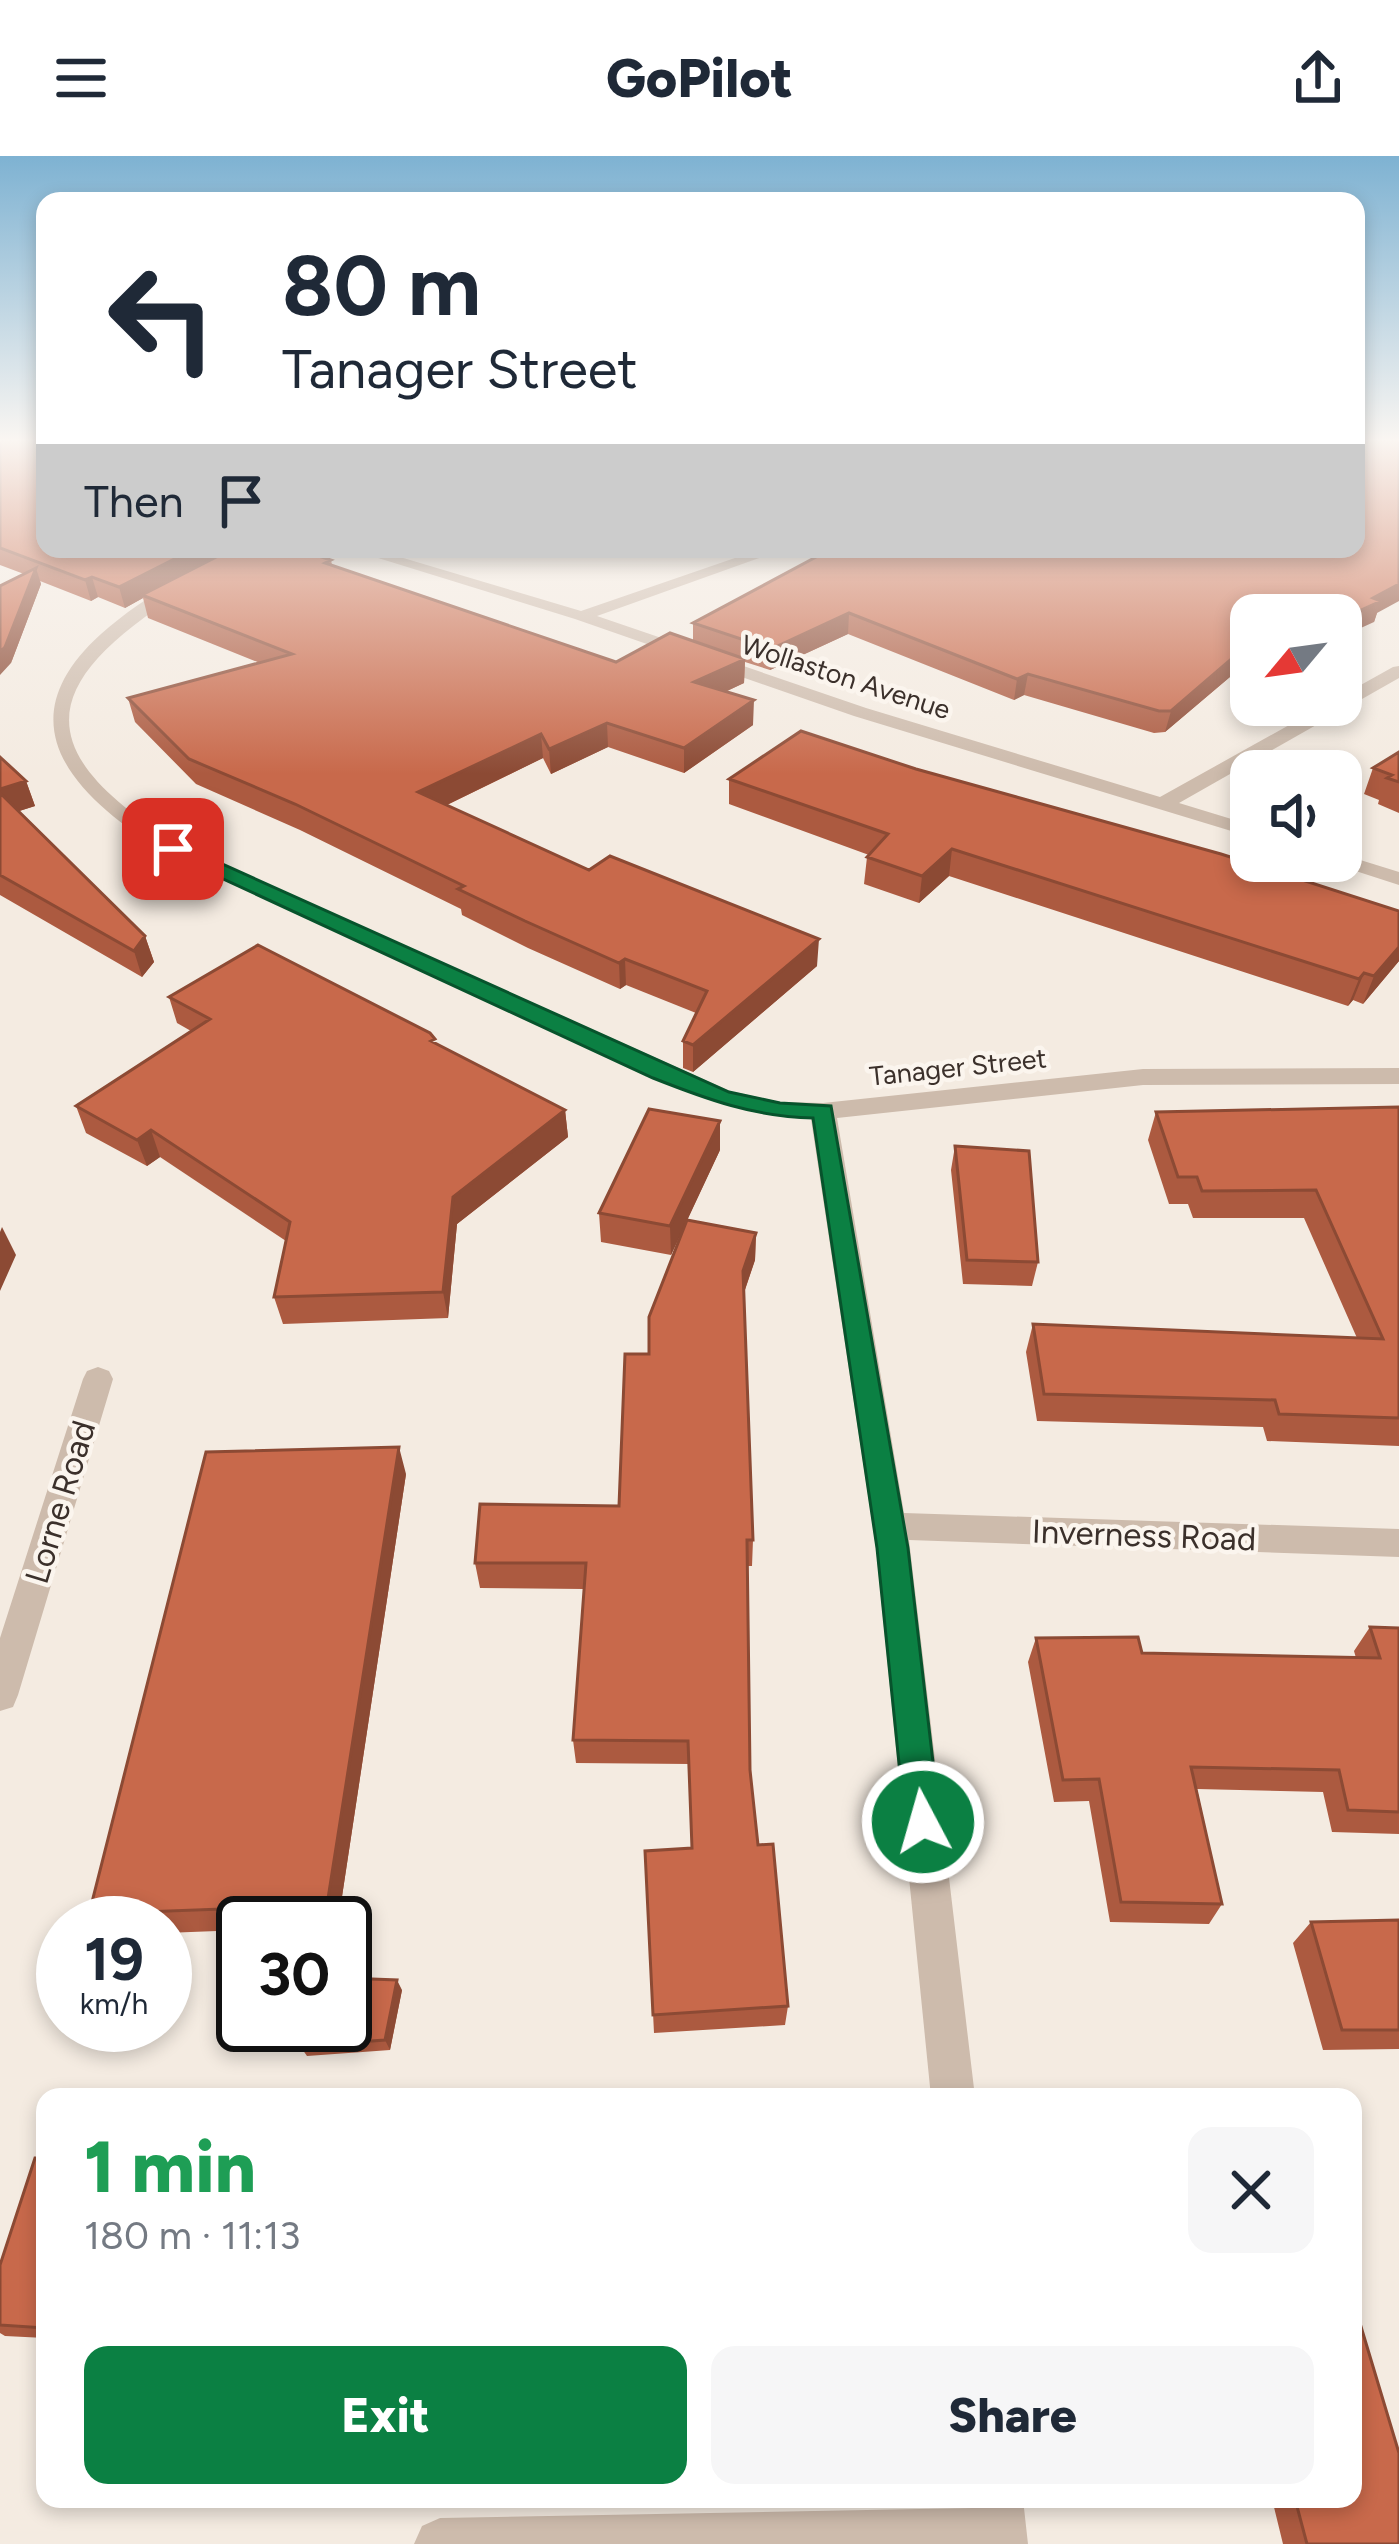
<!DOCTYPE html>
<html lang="en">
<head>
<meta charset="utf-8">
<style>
	body { margin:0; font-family:Figtree,sans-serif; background:#f6f6f7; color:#1f2937; height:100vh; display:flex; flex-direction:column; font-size:45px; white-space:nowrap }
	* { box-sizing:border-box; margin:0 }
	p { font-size:39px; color:#747a83 }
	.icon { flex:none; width:66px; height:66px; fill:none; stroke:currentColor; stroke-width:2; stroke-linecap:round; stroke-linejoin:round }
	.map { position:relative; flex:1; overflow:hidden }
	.details { position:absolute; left:36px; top:1932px; width:1326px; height:420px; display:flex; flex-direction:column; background:#fff; border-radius:24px; box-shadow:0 6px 18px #0003 }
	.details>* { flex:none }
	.guide { position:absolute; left:36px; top:36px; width:1329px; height:366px; border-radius:24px; box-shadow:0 6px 18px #0003; background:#fff; color:#1f2937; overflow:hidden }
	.needle { width:78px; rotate:241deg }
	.tools { position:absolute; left:1230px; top:438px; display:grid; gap:24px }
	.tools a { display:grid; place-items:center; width:132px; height:132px; border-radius:24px; background:#fff; box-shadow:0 6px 18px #0003; font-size:60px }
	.speed { position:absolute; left:36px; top:1740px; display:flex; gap:24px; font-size:60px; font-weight:700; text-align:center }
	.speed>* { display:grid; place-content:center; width:156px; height:156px; border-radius:50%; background:#fff; box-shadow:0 6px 18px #0003; line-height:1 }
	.speed small { font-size:30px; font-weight:400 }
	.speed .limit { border:6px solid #111; border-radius:18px; background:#fff; color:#111 }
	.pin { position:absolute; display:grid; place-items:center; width:102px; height:102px; color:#fff; margin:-51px; border-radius:24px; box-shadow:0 6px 18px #0006 }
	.me { position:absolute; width:132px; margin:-66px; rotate:354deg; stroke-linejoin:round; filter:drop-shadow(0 0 9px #0008) }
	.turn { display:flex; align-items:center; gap:42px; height:252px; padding:0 48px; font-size:54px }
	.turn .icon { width:156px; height:156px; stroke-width:2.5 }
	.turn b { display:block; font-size:84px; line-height:102px }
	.then { display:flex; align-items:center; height:114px; padding:0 48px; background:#0003; gap:24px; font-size:45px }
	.round { display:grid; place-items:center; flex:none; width:126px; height:126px; border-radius:24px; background:#f6f6f7 }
	.head { display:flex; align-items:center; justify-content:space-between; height:204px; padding:0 48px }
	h1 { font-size:72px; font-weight:800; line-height:90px; color:#1e9e55 }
	.primary-button { display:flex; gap:24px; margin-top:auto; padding:24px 48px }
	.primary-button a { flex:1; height:138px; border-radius:24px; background:#0b8043; color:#fff; font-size:48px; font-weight:800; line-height:138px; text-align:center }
	.primary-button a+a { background:#f6f6f7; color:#1f2937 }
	header { display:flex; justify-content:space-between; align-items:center; height:156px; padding:0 48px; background:#fff; font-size:54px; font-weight:800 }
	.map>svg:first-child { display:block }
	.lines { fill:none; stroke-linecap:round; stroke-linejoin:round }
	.street { fill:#cdbbac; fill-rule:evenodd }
	.wall { fill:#ac5a40 }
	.shaded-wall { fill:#8c4a34 }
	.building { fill:#c8694b; stroke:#8c4a34; stroke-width:3 }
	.route { fill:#0b8043; stroke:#07532c; stroke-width:3 }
	.labels { text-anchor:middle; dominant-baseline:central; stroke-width:9; stroke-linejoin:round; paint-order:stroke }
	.far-street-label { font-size:27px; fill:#3b302b; stroke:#fbf5ee }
	.street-label { font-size:33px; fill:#3b302b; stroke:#fbf5ee }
</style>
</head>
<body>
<header><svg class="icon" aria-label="menu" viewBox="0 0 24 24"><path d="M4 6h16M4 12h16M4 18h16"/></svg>GoPilot<svg class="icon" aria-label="share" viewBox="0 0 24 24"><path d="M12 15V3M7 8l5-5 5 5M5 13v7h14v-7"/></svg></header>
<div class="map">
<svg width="1399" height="2388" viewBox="0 0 1399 2388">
	<rect width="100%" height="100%" fill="#f4ebe1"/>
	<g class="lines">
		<path class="street" d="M 349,393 L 373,393 L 581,455 L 761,393 L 784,393 L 597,460 L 866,552 L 1160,641 L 1325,549 L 1341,549 L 1341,540 L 1393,511 L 1399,510 L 1399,522 L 1179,647 L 1251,669 L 1251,681 L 854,560 L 575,463 Z
			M 178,427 L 186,432 L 184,435 C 36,527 27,596 180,689 L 730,935 L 780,946 L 823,947 L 1143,913 L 1399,912 L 1399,928 L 1143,929 L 837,962 L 904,1357 L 1399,1373 L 1399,1401 L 909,1384 L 975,1941 L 931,1941 L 876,1392 L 811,963 C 754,961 705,944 652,922 L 166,697 C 78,643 0,569 101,478 C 124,458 150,438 178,427 Z
			M 1341,698 L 1399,716 L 1399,729 L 1334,708 L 1331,705 L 1341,705 Z
			M 98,1211 L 109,1215 L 113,1223 L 18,1539 L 13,1551 L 0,1555 L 0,1482 L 83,1223 L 87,1215 Z
			M 971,2343 L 1023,2343 L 1028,2388 L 414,2388 L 422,2370 L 440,2362 L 972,2352 Z"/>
	</g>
	<path class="wall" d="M 0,284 L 45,284 L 45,393 L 331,404 L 332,409 L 616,506 L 693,485 L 693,467 L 831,393 L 1377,457 L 1374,466 L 1251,459 L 1251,520 L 1237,515 L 1165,576 L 1154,577 L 1024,539 L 1014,544 L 848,478 L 770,514 L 745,506 L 744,527 L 725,536 L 753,569 L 684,617 L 608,591 L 551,618 L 543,602 L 447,649 L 589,714 L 817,810 L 693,916 L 683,912 L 683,885 L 696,857 L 626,829 L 620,833 L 528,792 L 462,759 L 461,753 L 300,674 L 196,628 L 135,566 L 128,542 L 260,507 L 148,462 L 143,442 L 125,452 L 98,441 L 91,445 L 40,425 L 41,428 L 11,507 L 24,418 L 0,409 Z
		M 1399,596 L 1399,657 L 1378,648 L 1379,644 L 1364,638 L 1373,612 Z
		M 0,601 L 26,625 L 35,650 L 19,655 L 145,780 L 154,806 L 142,821 L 0,739 Z
		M 729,623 L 1399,805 L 1363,848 L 1353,844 L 1348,850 L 949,720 L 919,747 L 864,728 L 867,701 L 869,699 L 729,648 Z
		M 169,841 L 435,888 L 565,954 L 568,981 L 457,1068 L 448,1162 L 283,1168 L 274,1141 L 286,1085 L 160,1001 L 147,1010 L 86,977 L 76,950 L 191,875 L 177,867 Z
		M 1399,951 L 1399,1290 L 1267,1285 L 1263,1271 L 1037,1265 L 1026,1196 L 1033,1168 L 1357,1182 L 1304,1062 L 1193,1062 L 1188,1048 L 1169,1048 L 1148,984 L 1156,956 Z
		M 955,990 L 1038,1106 L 1032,1130 L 963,1128 L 951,1014 Z
		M 720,994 L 687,1064 L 756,1077 L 755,1104 L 744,1137 L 753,1384 L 752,1410 L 747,1410 L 750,1614 L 758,1689 L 788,1850 L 785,1869 L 654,1877 L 645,1695 L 692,1692 L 689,1608 L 576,1607 L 573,1584 L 584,1433 L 480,1432 L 475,1407 L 619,1350 L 649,1198 L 685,1068 L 671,1099 L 601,1086 L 599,1057 Z
		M 406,1318 L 338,1767 L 243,1767 L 243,1774 L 165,1777 L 165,1767 L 97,1767 L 89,1758 Z
		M 1370,1471 L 1399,1472 L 1399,1678 L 1332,1676 L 1323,1636 L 1197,1633 L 1222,1748 L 1209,1768 L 1110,1766 L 1089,1645 L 1054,1646 L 1028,1506 L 1036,1482 L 1142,1497 L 1356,1502 L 1354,1495 Z
		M 1399,1764 L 1399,1893 L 1323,1894 L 1293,1787 L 1311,1766 Z
		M 402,1834 L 390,1894 L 307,1900 L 300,1890 Z
		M 45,2002 L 45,2182 L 5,2180 L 0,2177 L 0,2109 Z
		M 1272,2343 L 1353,2343 L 1399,2388 L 1283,2388 Z"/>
	<path class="shaded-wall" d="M 194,393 L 237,393 L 142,439 L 143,442 L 125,452 L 119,431 Z
		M 36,412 L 41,428 L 11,507 L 0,519 L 0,496 Z
		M 92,421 L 98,441 L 91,445 L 85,424 Z
		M 1399,428 L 1399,445 L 1377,457 L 1374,466 L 1341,481 L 1341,463 L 1373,442 Z
		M 849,457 L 848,478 L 770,514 L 771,493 Z
		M 1243,493 L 1237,515 L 1165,576 L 1171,555 Z
		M 745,503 L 744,527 L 694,550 L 694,526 Z
		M 1028,518 L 1024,539 L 1014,544 L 1017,523 Z
		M 754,544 L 753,569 L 684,617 L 684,592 Z
		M 607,567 L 608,591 L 551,618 L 549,593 Z
		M 541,578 L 543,602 L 422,661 L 418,636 Z
		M 26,625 L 35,650 L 7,659 L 0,641 L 0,633 Z
		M 952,693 L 949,720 L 919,747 L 922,720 Z
		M 145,780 L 154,806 L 142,821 L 134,795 Z
		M 819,783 L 817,810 L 693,916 L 693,889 Z
		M 1399,791 L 1399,805 L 1363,848 L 1374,820 Z
		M 625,803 L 626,829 L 620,833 L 619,807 Z
		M 1364,817 L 1353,844 L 1348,850 L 1359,823 Z
		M 565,954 L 568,981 L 457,1068 L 448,1162 L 443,1136 L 453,1041 Z
		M 720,965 L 720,994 L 671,1099 L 670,1070 Z
		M 151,974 L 160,1001 L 147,1010 L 137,984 Z
		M 2,1071 L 16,1099 L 0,1135 L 0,1076 Z
		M 756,1077 L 755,1104 L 742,1142 L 743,1115 Z
		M 399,1291 L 406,1318 L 338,1767 L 336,1767 L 327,1749 Z
		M 397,1824 L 402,1834 L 390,1894 L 385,1884 Z"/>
	<path class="building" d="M 0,284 L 45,284 L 45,393 L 194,393 L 119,431 L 92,421 L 85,424 L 0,392 Z
		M 1356,284 L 1399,284 L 1399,428 L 1373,442 L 1381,445 L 1341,463 L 1341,459 L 1251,459 L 1251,496 L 1243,493 L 1171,555 L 1159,555 L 1028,518 L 1017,523 L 849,457 L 771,493 L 693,467 L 831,393 L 1356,393 Z
		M 232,393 L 297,393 L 331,404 L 325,407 L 616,506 L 670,477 L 745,503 L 694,526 L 754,544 L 684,592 L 607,567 L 549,593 L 541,578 L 418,636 L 589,714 L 610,700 L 819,783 L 693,889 L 683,885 L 707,835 L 625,803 L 619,807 L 525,765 L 458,733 L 464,730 L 295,648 L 189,603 L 128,542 L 292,498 L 142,439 Z
		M 36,412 L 5,491 L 0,496 L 0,430 Z
		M 801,575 L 916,613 L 1221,698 L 1399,755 L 1399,791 L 1374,820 L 1364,817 L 1359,823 L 952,693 L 922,720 L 867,701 L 888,678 L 729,623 Z
		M 1399,596 L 1399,626 L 1387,622 L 1392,619 L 1373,612 Z
		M 0,601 L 26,625 L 0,633 Z
		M 0,637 L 145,780 L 134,795 L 0,719 Z
		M 258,789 L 430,877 L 435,883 L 431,885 L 565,954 L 453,1041 L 443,1136 L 274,1141 L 290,1066 L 151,974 L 137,984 L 76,950 L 210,863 L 169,841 Z
		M 1399,951 L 1399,1262 L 1279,1258 L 1275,1244 L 1044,1238 L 1033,1168 L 1383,1183 L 1316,1034 L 1202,1035 L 1197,1021 L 1178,1021 L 1156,956 Z
		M 649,953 L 720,965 L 670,1070 L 599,1057 Z
		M 955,990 L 1029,995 L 1038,1106 L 967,1104 Z
		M 687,1064 L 756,1077 L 743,1115 L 753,1384 L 747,1384 L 750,1614 L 758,1689 L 773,1688 L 788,1850 L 653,1859 L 645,1695 L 692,1692 L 688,1585 L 573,1584 L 586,1407 L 475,1407 L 480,1348 L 619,1350 L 625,1198 L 649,1198 L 649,1161 Z
		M 399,1291 L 327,1749 L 89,1758 L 206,1296 Z
		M 1370,1471 L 1399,1472 L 1399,1656 L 1348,1654 L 1339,1614 L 1191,1611 L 1222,1748 L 1121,1746 L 1099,1623 L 1063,1624 L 1036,1482 L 1138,1481 L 1142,1497 L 1380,1502 Z
		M 1399,1764 L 1399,1874 L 1342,1874 L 1311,1766 Z
		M 345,1822 L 397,1824 L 385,1884 L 300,1890 L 305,1869 L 345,1869 Z
		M 35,2002 L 45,2002 L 45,2172 L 0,2169 L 0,2109 Z
		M 1353,2144 L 1399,2297 L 1399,2388 L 1307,2388 L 1295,2343 L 1353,2343 Z"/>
	<linearGradient id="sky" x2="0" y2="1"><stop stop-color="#7eb2d2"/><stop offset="0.46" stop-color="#faf6f2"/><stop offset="1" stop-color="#faf6f2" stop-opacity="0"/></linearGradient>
	<rect width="1399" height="618" fill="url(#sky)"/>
	<path class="route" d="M 167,689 L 180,689 L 729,936 L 780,947 L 831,950 L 908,1392 L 940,1666 L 935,1678 L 923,1683 L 910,1678 L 905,1666 L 877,1392 L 813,962 C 755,961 706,943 653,922 L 167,697 Z"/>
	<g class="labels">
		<g class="far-street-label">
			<text transform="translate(846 521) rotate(18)">Wollaston Avenue</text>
			<text transform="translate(958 911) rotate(-6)">Tanager Street</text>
		</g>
		<g class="street-label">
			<text transform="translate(60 1346) rotate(-73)">Lorne Road</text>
			<text transform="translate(1144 1379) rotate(2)">Inverness Road</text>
		</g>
	</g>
</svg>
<div class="tools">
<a><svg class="needle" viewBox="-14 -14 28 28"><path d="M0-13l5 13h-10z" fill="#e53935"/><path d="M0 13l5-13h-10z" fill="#747a83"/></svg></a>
<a><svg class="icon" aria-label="sound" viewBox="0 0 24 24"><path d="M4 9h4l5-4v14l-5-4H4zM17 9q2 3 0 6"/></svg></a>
</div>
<div class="speed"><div>19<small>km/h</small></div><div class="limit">30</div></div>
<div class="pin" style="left:173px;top:693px;background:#d93025"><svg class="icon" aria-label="arrive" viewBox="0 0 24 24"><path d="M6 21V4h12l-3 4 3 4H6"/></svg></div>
<svg class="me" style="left:923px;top:1666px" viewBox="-20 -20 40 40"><circle r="17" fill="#0b8043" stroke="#fff" stroke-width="3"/><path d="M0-11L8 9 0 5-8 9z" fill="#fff"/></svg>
<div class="guide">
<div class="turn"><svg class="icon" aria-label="left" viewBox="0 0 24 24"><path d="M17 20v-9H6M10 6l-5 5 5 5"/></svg><div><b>80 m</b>Tanager Street</div></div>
<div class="then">Then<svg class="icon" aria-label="arrive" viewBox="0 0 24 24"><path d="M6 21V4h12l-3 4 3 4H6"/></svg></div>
</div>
<section class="details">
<div class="head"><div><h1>1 min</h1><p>180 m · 11:13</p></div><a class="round"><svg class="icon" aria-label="close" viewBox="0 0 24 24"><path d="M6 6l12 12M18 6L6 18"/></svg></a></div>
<div class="primary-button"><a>Exit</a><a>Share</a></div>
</section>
</div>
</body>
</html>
